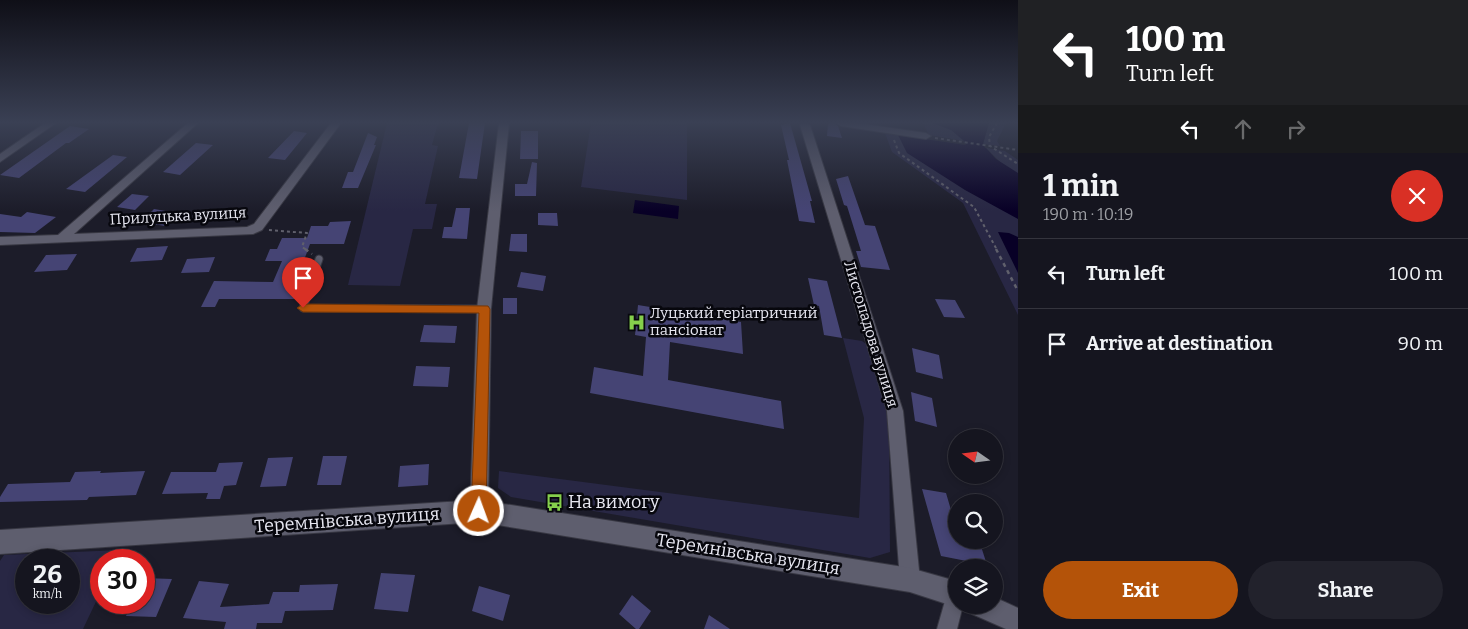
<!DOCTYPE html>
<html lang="en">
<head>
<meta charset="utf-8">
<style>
	body { margin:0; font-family:Bitter,serif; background:#22222c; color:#f1f3f6; height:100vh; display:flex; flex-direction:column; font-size:19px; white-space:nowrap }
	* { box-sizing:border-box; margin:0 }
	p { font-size:16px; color:#9d9fa4 }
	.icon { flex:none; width:28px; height:28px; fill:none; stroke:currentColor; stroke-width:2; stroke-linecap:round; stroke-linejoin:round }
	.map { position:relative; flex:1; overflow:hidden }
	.sheet { display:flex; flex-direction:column; background:#15151f; width:450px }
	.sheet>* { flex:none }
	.hud { background:#202124; color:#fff; overflow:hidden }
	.needle { width:32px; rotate:284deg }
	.fabs { position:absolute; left:948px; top:429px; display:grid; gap:10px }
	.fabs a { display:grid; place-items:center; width:55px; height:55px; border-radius:50%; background:#15151f; box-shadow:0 2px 8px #0003,0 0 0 1px #34343d; font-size:25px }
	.speed { position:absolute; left:15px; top:549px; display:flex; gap:10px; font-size:25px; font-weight:700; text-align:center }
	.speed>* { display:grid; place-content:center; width:65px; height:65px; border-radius:50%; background:#15151f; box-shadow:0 2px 8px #0003,0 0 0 1px #34343d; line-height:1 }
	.speed small { font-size:12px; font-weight:400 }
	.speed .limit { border:8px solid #d22; background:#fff; color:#111 }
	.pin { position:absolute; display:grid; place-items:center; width:42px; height:42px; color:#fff; margin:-51px -21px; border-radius:50% 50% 50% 0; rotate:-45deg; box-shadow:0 0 5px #0007 }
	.pin .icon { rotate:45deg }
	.me { position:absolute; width:55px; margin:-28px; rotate:2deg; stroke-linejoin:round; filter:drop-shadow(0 0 4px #0008) }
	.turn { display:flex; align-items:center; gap:18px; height:105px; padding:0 25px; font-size:22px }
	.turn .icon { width:65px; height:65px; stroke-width:2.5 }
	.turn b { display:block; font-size:35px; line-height:42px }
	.lanes { display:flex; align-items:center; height:48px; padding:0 25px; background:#0003; justify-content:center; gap:25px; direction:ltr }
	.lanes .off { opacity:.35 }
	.round { display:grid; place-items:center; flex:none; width:52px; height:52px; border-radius:26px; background:#22222c }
	.headline { display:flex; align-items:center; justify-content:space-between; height:85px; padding:0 25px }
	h1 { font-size:30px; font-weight:700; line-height:38px }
	.primary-button { display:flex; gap:10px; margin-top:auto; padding:10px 25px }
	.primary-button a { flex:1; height:58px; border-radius:30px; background:#b45309; color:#fff; font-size:20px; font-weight:700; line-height:58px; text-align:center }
	.primary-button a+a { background:#22222c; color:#f1f3f6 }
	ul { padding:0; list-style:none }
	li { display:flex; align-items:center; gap:15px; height:70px; padding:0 25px; border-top:1px solid #34343d }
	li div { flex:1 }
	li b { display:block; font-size:19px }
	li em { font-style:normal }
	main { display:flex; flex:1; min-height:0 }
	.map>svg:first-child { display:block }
	.green { fill:#282744; fill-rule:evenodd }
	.water { fill:#080026 }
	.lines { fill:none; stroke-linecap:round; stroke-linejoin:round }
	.river { fill:#080026; fill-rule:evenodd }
	.building { fill:#454474 }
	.service-casing { stroke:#383843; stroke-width:9 }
	.minor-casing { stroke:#383843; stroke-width:2 }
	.tertiary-casing { stroke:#383843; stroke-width:2 }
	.path-far1 { stroke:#60606c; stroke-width:2; stroke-dasharray:3 3; stroke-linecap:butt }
	.path { stroke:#60606c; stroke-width:2.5; stroke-dasharray:4 4; stroke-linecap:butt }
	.service { stroke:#5e5e6e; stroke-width:7 }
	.minor { fill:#5e5e6e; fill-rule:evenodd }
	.tertiary { fill:#5e5e6e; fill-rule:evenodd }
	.route { fill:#b45309; stroke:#753606 }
	.labels { text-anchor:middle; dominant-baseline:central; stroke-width:5; stroke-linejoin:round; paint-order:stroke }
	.street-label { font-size:15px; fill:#e7e7f1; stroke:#07070d }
	.poi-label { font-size:15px; fill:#e7e7f1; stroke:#07070d; text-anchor:start }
	.near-poi-label { font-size:18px; fill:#e7e7f1; stroke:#07070d; text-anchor:start }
	.near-street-label { font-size:18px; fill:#e7e7f1; stroke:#07070d }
</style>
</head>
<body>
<main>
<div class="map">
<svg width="1018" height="629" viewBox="0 0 1018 629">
	<rect width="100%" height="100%" fill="#1c1c29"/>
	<path class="green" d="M 387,123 L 438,123 L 432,145 L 438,146 L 425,204 L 437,204 L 432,229 L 413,229 L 400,286 L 348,285 Z
		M 591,123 L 687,123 L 687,200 L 581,187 Z
		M 923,123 L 961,123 L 966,135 L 964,141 L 929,135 Z
		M 989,123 L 1006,123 L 997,141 L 1000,146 L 983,144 Z
		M 885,133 L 965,145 L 1018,213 L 1018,315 L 963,203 L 892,152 Z
		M 986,148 L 1005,151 L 1018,160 L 1018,180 Z
		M 843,338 L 862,341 L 870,347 L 889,416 L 890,552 L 870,558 L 511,497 L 498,488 L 499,471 L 859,518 L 864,418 Z
		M 121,550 L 116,560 L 101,560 L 101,591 L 83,629 L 0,629 L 0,561 L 4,555 ZM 26,560 L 69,560 L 69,602 L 26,602 Z"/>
	<path class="water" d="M 932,123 L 989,123 L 983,144 L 964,141 L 951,130 Z
		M 898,135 L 986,148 L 996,159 L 1018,173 L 1018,219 L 965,190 L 907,153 Z
		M 635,200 L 679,206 L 678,219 L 633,213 Z
		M 998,232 L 1009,233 L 1018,237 L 1018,273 Z"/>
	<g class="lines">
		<path class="river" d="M 967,123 L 984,123 L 980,136 L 991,162 L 1018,181 L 1018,196 L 1011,194 L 976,169 L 962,136 Z"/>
	</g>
	<path class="building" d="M 469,123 L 485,123 L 477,179 L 459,178 Z
		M 790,123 L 812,201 L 810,201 L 815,223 L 799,221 L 787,160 L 789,160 L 781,125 Z
		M 828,123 L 834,123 L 838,126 L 842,138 L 827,136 Z
		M 70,126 L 89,129 L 69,143 L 66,143 L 19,178 L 0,175 Z
		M 294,131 L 307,133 L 285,160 L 268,158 Z
		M 521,131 L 538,131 L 538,159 L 520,159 Z
		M 368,133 L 377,137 L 374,145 L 376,145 L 358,188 L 342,188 L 348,172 L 353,172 Z
		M 196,143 L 213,145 L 180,175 L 163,172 Z
		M 113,155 L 127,157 L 85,192 L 66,189 Z
		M 532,162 L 537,163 L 536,196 L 515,196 L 515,184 L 527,184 Z
		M 848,176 L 865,225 L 875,226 L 890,270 L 861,267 L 856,251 L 861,251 L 847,206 L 844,205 L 836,179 Z
		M 132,194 L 149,196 L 135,210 L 117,207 Z
		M 456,208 L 470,208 L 467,239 L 442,238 L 444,227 L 452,227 Z
		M 154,209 L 177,213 L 165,226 L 141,222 Z
		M 27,212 L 56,217 L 35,233 L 0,232 L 0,214 L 21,217 Z
		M 538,213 L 557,213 L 558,226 L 538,225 Z
		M 351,221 L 344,244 L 310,244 L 296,282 L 306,282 L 300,299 L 219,299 L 215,307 L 201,307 L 214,281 L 273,282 L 282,261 L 265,261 L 270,249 L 277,249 L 282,238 L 307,238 L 311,226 L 328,226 L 330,222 Z
		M 511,234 L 527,234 L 527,252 L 509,251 Z
		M 168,246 L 162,260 L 130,262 L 137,248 Z
		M 77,254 L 67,270 L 34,272 L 46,255 Z
		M 215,257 L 209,272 L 181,273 L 187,259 Z
		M 521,272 L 546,276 L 543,291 L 517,287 Z
		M 808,278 L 827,281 L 842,338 L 824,335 L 819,306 L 814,305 Z
		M 503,298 L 517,298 L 517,314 L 503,314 Z
		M 935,299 L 955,300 L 965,318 L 944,317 Z
		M 638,305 L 741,322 L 743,354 L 670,342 L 668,380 L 781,401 L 784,429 L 590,393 L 594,367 L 643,376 L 646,337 L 635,335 Z
		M 424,325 L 457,326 L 455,343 L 420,342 Z
		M 912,348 L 939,355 L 943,379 L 916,372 Z
		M 416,366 L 450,367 L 448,387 L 413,386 Z
		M 911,392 L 932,398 L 937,427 L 915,421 Z
		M 323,456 L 347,456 L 341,485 L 317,485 Z
		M 293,457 L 286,486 L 260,487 L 268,458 Z
		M 243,462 L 236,485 L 224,486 L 220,499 L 206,499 L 208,493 L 162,494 L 171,472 L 216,472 L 219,463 Z
		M 429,464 L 428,485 L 398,487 L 400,466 Z
		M 101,471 L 100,473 L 145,471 L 136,495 L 89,497 L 87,500 L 0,502 L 0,497 L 8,484 L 70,482 L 75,472 Z
		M 922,489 L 946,493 L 956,527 L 956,540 L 979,540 L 987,565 L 941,556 Z
		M 381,573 L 415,575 L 408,612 L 374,609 Z
		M 144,578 L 172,579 L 156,617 L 126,616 L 132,602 L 144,602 Z
		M 199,581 L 229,584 L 220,607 L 269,604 L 273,592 L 299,592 L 300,585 L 338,584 L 333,610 L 285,611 L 282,623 L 257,623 L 256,629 L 224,629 L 226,622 L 183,618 Z
		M 479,586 L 510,595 L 503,621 L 472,611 Z
		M 632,595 L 651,611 L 639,629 L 636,629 L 619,614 Z
		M 709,615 L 730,629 L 704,629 Z"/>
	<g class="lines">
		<defs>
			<path id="service" d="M 319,259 L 303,308 L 484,309"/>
			<path id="minor" d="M 45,123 L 56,123 L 0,162 L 0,154 Z
				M 188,123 L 198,123 L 74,234 L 247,227 L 254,224 L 331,123 L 341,123 L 262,230 L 253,234 L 0,245 L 0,237 L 58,235 Z
				M 499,123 L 509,123 L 491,309 L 488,511 L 485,517 L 479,520 L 473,517 L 470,511 L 477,309 Z
				M 803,123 L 810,125 L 903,411 L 920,580 L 917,587 L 910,590 L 903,587 L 900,580 L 887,411 L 800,125 Z
				M 836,123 L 857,123 L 926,133 L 931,136 L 926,139 L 841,126 Z
				M 956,584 L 956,605 L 963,605 L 957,629 L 937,629 L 949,587 Z"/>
			<path id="tertiary" d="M 479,500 L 910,568 L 956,581 L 956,605 L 960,605 L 956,607 L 910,592 L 479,522 L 0,554 L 0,530 Z
				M 994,597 L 1018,608 L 1018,629 L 1006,629 L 972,614 L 968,605 L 994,605 Z"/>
		</defs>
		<use href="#service" class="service-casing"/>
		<use href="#minor" class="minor-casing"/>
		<use href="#tertiary" class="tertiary-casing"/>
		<path class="path-far1" d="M 997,123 L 989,137 L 990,146 L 1018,164
			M 935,138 L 1018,150
			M 894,140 L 899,153 L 974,207 L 997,250
			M 269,230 L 307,233 L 302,247 L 307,250"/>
		<path class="path" d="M 305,249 L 312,254
			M 996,249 L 1018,291"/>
		<use href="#service" class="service"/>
		<use href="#minor" class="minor"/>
		<use href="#tertiary" class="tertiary"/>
	</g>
	<linearGradient id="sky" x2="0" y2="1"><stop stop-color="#0f0f17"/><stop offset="0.58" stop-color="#3a4054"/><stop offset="1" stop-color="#3a4054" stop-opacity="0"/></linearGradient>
	<rect width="1018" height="211" fill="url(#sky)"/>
	<path class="route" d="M 303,304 L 488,306 L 490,309 L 486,511 L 484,516 L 479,519 L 473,516 L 471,511 L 479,313 L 303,312 L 297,308 Z"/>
	<defs>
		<symbol id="hospital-bare" viewBox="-9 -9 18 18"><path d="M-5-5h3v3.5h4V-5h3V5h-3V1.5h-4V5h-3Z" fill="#85cf4c" stroke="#07070d" stroke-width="2.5" paint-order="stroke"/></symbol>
		<symbol id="bus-bare" viewBox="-9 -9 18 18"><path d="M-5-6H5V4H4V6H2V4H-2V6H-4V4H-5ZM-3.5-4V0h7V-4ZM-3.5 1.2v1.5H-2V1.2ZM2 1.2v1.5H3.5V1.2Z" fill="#85cf4c" stroke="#07070d" stroke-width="2.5" paint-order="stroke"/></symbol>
	</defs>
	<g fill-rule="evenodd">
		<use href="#hospital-bare" x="624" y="310" width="25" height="25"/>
		<use href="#bus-bare" x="542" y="490" width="25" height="25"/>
	</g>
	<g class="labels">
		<g class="street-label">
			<text transform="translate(178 216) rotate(-3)">Прилуцька вулиця</text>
			<text transform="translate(871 334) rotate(73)">Листопадова вулиця</text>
		</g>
		<g class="poi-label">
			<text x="650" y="313">Луцький геріатричний<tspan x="650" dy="17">пансіонат</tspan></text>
		</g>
		<g class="near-poi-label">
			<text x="568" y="502">На вимогу</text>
		</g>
		<g class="near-street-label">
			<text transform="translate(347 520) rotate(-4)">Теремнівська вулиця</text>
			<text transform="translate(748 554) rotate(9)">Теремнівська вулиця</text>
		</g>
	</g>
</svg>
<div class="fabs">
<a><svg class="needle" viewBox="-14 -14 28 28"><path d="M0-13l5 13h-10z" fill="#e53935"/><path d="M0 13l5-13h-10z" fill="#9d9fa4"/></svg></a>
<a><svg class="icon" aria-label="search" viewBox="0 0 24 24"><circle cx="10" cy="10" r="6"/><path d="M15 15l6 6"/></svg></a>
<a><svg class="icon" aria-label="layers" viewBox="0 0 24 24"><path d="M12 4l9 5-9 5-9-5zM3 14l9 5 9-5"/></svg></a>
</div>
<div class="speed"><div>26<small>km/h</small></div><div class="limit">30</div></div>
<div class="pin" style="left:303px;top:308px;background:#d93025"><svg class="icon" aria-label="arrive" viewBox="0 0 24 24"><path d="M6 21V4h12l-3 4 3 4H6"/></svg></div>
<svg class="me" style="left:479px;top:511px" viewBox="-20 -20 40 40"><circle r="17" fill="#b45309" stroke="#fff" stroke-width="3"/><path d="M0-11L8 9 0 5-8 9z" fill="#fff"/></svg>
</div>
<section class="sheet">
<div class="hud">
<div class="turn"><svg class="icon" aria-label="left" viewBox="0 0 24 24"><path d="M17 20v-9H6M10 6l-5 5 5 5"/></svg><div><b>100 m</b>Turn left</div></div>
<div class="lanes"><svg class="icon" aria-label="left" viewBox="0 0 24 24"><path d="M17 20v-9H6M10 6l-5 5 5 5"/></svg><svg class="icon off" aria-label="ahead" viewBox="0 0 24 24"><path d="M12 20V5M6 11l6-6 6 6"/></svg><svg class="icon off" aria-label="right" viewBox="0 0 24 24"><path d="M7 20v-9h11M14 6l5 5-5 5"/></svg></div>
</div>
<div class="headline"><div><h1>1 min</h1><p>190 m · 10:19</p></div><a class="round" style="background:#d93025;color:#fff"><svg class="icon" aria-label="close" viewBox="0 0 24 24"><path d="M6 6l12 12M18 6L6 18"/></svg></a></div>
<ul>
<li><svg class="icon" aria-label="left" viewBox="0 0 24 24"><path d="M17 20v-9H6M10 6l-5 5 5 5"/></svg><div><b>Turn left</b></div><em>100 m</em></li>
<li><svg class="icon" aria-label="arrive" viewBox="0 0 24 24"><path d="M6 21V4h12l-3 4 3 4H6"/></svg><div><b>Arrive at destination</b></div><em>90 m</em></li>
</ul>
<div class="primary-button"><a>Exit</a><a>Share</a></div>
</section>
</main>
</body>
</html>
